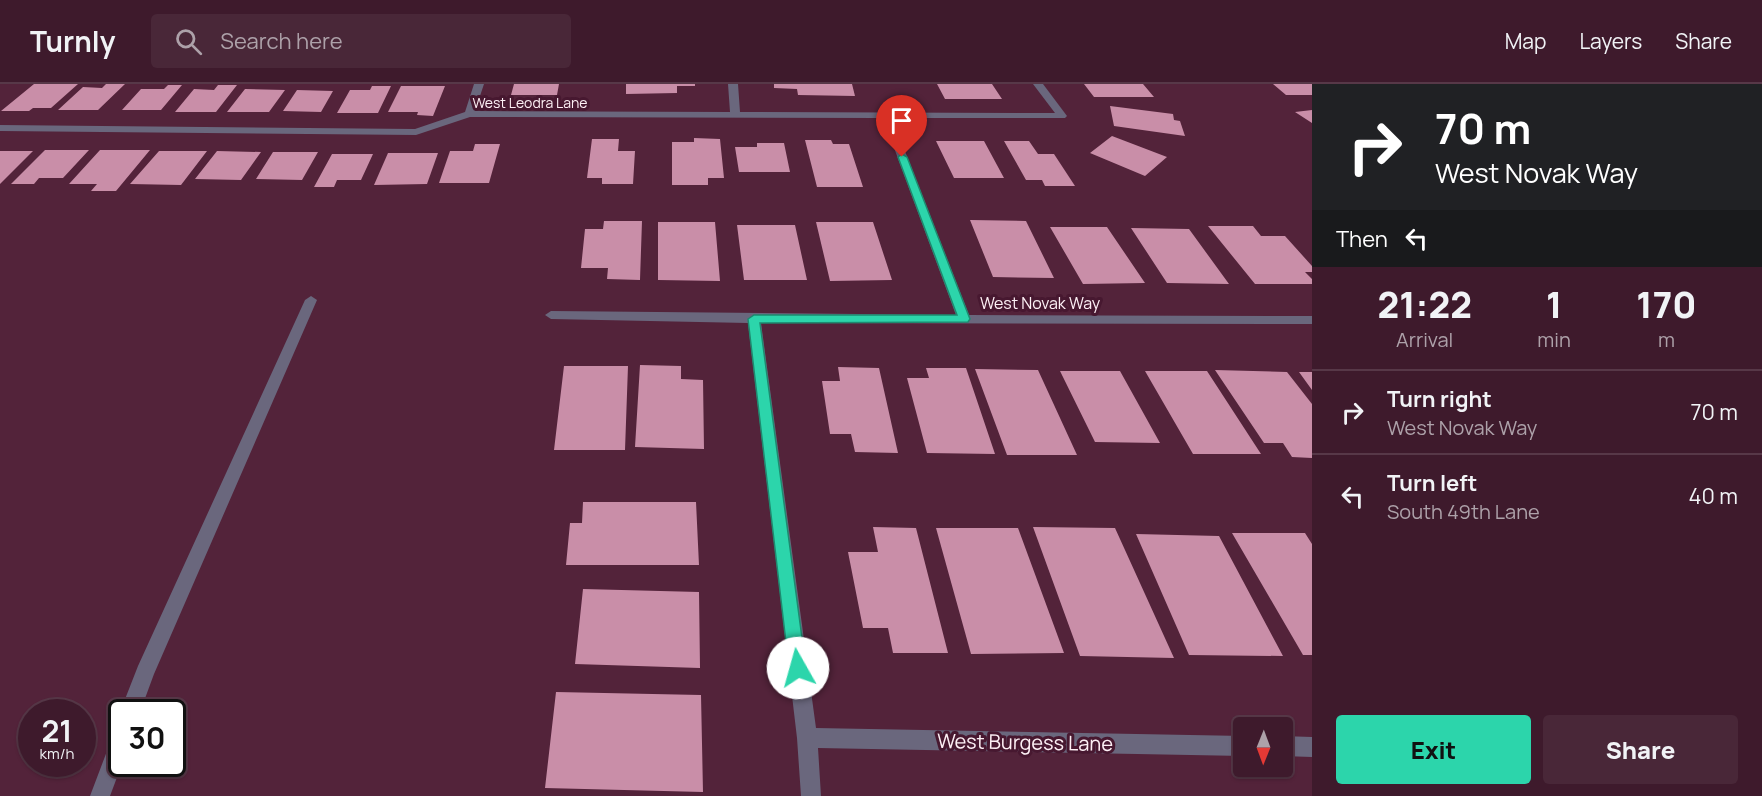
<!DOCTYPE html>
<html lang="en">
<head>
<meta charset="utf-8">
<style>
	body { margin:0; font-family:Manrope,sans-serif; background:#492738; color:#f1f3f6; height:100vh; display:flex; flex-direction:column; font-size:22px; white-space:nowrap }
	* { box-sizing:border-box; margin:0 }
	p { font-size:20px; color:#ada1a9 }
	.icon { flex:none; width:33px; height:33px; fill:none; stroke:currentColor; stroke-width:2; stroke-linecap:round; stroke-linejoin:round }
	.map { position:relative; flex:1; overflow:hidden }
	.panel { display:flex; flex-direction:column; background:#3e1a2c; width:450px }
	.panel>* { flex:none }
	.banner { background:#202124; color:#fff; overflow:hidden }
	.needle { width:39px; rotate:181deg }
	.buttons { position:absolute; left:1233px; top:633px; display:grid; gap:12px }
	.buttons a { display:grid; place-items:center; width:60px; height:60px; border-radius:6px; background:#3e1a2c; box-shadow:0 2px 4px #0004,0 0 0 2px #573848; font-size:30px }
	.speed { position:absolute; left:18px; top:615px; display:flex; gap:12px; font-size:30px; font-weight:700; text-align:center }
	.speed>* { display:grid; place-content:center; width:78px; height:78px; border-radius:50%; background:#3e1a2c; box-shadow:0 2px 4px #0004,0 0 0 2px #573848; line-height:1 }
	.speed small { font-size:15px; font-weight:400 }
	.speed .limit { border:3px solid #111; border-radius:9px; background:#fff; color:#111 }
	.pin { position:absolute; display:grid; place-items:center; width:51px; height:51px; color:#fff; margin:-62px -26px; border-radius:50% 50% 50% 0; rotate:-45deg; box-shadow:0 0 6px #0007 }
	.pin .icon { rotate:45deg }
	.me { position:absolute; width:66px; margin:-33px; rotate:353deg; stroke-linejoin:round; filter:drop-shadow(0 0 4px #0008) }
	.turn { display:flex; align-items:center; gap:21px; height:126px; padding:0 24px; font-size:27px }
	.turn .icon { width:78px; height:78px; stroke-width:2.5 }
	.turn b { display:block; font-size:42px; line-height:51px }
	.then { display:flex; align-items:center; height:57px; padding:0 24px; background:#0003; gap:12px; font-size:22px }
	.eta { display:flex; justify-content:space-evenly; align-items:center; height:102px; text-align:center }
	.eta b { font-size:36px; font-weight:800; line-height:42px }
	.cta { display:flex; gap:12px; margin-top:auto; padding:12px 24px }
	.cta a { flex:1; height:69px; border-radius:6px; background:#2cd5ab; color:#111; font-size:24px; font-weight:800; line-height:69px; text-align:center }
	.cta a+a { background:#492738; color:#f1f3f6 }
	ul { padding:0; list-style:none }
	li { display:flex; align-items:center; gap:18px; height:84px; padding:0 24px; border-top:2px solid #573848 }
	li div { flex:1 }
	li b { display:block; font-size:22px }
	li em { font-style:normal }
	header { display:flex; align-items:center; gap:36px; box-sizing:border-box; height:84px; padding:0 30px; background:#3e1a2c; border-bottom:2px solid #573848 }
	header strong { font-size:28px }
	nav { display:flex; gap:33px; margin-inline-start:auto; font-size:21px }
	.search { width:420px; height:54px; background:#492738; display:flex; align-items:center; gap:15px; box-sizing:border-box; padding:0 21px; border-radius:6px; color:#ada1a9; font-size:22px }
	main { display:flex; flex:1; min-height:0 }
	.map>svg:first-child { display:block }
	.building { fill:#c98ea8 }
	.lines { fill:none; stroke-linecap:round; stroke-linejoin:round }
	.lane { fill:#6a677d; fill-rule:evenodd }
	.street { fill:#6a677d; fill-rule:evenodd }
	.route { fill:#2cd5ab; stroke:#1d8a6f; stroke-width:1.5 }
	.labels { text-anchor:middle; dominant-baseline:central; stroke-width:6; stroke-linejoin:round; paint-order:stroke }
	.far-street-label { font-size:14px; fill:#fdf0f5; stroke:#471830 }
	.street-label { font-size:16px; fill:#fdf0f5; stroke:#471830 }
	.near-street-label { font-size:20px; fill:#fdf0f5; stroke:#471830 }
</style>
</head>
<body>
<header>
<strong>Turnly</strong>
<div class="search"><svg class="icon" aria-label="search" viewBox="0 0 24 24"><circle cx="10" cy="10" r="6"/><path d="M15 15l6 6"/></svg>Search here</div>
<nav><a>Map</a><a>Layers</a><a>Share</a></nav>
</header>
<main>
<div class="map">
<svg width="1312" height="712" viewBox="0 0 1312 712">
	<rect width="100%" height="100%" fill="#53233a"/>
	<path class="building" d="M 34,0 L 78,0 L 51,24 L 33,24 L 29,27 L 1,27 Z
		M 106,0 L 125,0 L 98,26 L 58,26 L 83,3 L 102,4 Z
		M 514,0 L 559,0 L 557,11 L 511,11 Z
		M 626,0 L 695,0 L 695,2 L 677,2 L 677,9 L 626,10 Z
		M 774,0 L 852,0 L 855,12 L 798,11 L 797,5 L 774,4 Z
		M 937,0 L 992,0 L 1002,15 L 945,15 Z
		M 1084,0 L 1143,0 L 1154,13 L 1094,13 Z
		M 1273,0 L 1312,0 L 1312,11 L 1286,11 Z
		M 168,1 L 182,1 L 161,26 L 122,26 L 141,5 L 164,5 Z
		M 218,1 L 237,1 L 216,28 L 175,28 L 194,5 L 214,6 Z
		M 372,2 L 391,2 L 378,29 L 337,29 L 350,6 L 370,6 Z
		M 401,2 L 445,2 L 433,32 L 417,31 L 418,28 L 388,28 Z
		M 245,5 L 285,6 L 269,28 L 227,28 Z
		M 297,6 L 333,7 L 321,28 L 283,27 Z
		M 1110,22 L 1173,30 L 1174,36 L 1180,37 L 1185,52 L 1114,42 Z
		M 1312,26 L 1312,39 L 1295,28 Z
		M 1112,52 L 1167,73 L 1145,92 L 1090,69 Z
		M 694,54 L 720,55 L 724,94 L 708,94 L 708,101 L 672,101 L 672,58 L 694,58 Z
		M 592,55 L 619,55 L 618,67 L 635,67 L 633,100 L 602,100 L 602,94 L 587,94 Z
		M 805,56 L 831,56 L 833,60 L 849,60 L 863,103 L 817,103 Z
		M 936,57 L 984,57 L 1004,94 L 954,94 Z
		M 1004,57 L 1029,57 L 1038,70 L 1054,70 L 1075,102 L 1045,102 L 1042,96 L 1026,96 Z
		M 757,59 L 784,59 L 790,88 L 739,88 L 735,63 L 757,63 Z
		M 475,60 L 500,60 L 489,99 L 439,99 L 450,67 L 473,67 Z
		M 45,66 L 89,66 L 63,94 L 39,94 L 34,100 L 11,100 Z
		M 100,66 L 150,66 L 116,107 L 91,107 L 97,100 L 69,100 Z
		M 0,67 L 33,67 L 0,100 Z
		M 159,67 L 207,67 L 181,101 L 130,100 Z
		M 217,67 L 261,68 L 241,96 L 195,95 Z
		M 273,68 L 318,68 L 302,96 L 256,95 Z
		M 388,69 L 438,69 L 427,100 L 374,101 Z
		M 332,70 L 373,70 L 361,96 L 337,96 L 334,103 L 314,103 Z
		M 970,136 L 1026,137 L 1054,194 L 993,193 Z
		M 604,137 L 642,137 L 640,196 L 607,195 L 608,184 L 581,184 L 585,145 L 603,145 Z
		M 658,138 L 715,138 L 720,197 L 658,196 Z
		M 816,138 L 873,138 L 892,196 L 830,197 Z
		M 737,141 L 795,141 L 807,196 L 744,196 Z
		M 1208,142 L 1253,142 L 1261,152 L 1285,152 L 1312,182 L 1312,188 L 1305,188 L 1312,195 L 1312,200 L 1255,200 Z
		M 1050,143 L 1107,143 L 1145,199 L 1083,200 Z
		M 1131,144 L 1189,145 L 1229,200 L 1167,199 Z
		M 640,281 L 681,282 L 681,295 L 703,296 L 704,365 L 635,363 Z
		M 564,282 L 628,282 L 625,366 L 554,366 Z
		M 838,283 L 879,284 L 898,369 L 855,368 L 851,350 L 830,350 L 822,297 L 840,297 Z
		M 926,284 L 966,284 L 995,370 L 927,369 L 907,294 L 929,294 Z
		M 975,285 L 1038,286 L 1077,371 L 1007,371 Z
		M 1215,286 L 1287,288 L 1312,320 L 1312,374 L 1292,373 L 1283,359 L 1264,359 Z
		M 1060,287 L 1120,287 L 1160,359 L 1095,358 Z
		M 1145,287 L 1207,287 L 1261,370 L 1193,370 Z
		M 1299,288 L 1312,288 L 1312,306 Z
		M 583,418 L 696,418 L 699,481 L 566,481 L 570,439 L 582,439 Z
		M 873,443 L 916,444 L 948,569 L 893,569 L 888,544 L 863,544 L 848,468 L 878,468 Z
		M 1033,443 L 1115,444 L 1174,574 L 1080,572 Z
		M 936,444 L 1018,444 L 1064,569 L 971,570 Z
		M 1232,449 L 1305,449 L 1312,460 L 1312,571 L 1303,571 Z
		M 1136,450 L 1219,452 L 1283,572 L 1189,571 Z
		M 583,505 L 699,508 L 700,584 L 575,580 Z
		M 556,608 L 701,611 L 703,708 L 545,704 Z"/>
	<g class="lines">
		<path class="lane" d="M 311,212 L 317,216 L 154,590 L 140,628 L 122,628 L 122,631 L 120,628 L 138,582 L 305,216 Z
			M 122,643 L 122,680 L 110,712 L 90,712 L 115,646 Z"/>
		<path class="street" d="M 474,0 L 484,0 L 475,27 L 730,28 L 728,0 L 738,0 L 740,28 L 1055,29 L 1033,0 L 1043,0 L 1067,32 L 1065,34 L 892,34 L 969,231 L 1312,232 L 1312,240 L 761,239 L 816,644 L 1244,652 L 1244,672 L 818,664 L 821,712 L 801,712 L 797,654 L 748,239 L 551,235 L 545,231 L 551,227 L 956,231 L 883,34 L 470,33 L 416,51 L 0,47 L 0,41 L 415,45 L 465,28 Z
			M 1282,652 L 1312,653 L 1312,673 L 1282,672 Z"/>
	</g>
	<path class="route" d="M 902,70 L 907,73 L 970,235 L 968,238 L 760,239 L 806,584 L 804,590 L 798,592 L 792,590 L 789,584 L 748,235 L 754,231 L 957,231 L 898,73 Z"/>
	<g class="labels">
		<g class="far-street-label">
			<text x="530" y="18">West Leodra Lane</text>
		</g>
		<g class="street-label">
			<text x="1040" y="219">West Novak Way</text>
		</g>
		<g class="near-street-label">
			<text transform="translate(1025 658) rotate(1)">West Burgess Lane</text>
		</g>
	</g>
</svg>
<div class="buttons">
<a><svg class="needle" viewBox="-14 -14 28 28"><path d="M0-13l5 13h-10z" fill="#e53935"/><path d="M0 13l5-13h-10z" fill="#ada1a9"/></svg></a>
</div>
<div class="speed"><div>21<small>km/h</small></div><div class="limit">30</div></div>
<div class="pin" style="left:902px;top:73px;background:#d93025"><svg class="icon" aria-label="arrive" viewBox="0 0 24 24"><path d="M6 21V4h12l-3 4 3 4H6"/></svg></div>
<svg class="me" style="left:798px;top:584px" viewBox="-20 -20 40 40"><circle r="19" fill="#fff"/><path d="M0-13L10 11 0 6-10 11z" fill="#2cd5ab"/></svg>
</div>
<section class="panel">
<div class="banner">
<div class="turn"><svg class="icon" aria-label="right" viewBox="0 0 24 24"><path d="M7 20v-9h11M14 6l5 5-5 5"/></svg><div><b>70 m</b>West Novak Way</div></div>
<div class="then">Then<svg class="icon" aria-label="left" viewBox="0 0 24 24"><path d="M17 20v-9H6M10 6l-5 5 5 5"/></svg></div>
</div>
<div class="eta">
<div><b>21:22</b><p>Arrival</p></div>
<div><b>1</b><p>min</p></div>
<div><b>170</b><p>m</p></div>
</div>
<ul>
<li><svg class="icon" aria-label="right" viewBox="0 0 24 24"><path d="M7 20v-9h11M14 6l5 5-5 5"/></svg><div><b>Turn right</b><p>West Novak Way</p></div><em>70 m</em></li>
<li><svg class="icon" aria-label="left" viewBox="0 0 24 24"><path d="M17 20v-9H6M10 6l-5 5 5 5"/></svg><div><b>Turn left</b><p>South 49th Lane</p></div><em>40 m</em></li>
</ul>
<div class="cta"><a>Exit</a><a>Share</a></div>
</section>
</main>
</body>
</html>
